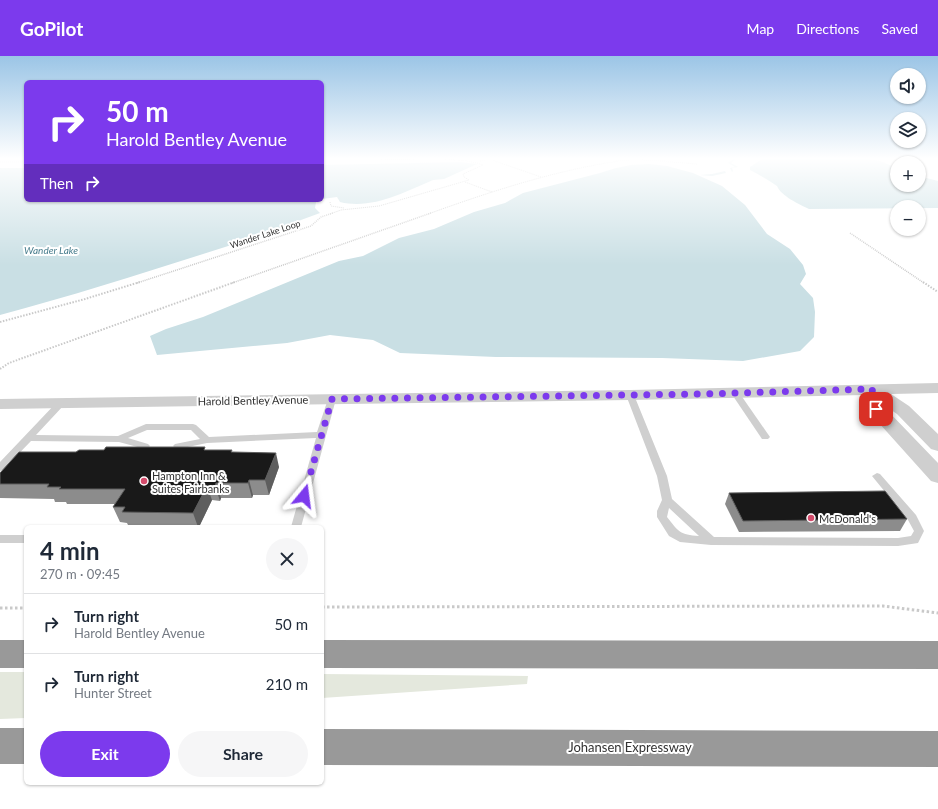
<!DOCTYPE html>
<meta charset="utf-8">
<style>
:root{--surface:#fff;--page:#f6f6f7;--text:#1f2937;--muted:#747a83;--line:#e0e1e3;--accent:#7c3aed}
body{margin:0;font-family:Lato,sans-serif;background:var(--page);color:var(--text);height:100vh;display:flex;flex-direction:column;font-size:15px;white-space:nowrap}
*{box-sizing:border-box;margin:0}
p{font-size:13px;color:var(--muted)}
.icon{flex:none;width:22px;height:22px;fill:none;stroke:currentColor;stroke-width:2;stroke-linecap:round;stroke-linejoin:round}
.map{position:relative;flex:1;overflow:hidden}
.drawer{position:absolute;left:24px;top:469px;width:300px;height:260px;display:flex;flex-direction:column;background:var(--surface);border-radius:6px;box-shadow:0 1px 3px #0004}
.drawer>*{flex:none}
.banner{position:absolute;left:24px;top:24px;width:300px;height:122px;border-radius:6px;box-shadow:0 1px 3px #0004;background:#7c3aed;color:#fff;overflow:hidden}
.buttons{position:absolute;left:890px;top:12px;display:grid;gap:8px}
.buttons a{display:grid;place-items:center;width:36px;height:36px;border-radius:50%;background:var(--surface);box-shadow:0 1px 3px #0004;font-size:20px}
.pin{position:absolute;display:grid;place-items:center;width:34px;height:34px;color:#fff;margin:-17px;border-radius:8px;box-shadow:0 2px 6px #0006}
.me{position:absolute;width:44px;margin:-22px;rotate:16deg;stroke-linejoin:round;filter:drop-shadow(0 0 3px #0008)}
.turn{display:flex;align-items:center;gap:14px;height:84px;padding:0 16px;font-size:18px}
.turn .icon{width:52px;height:52px;stroke-width:2.5}
.turn b{display:block;font-size:28px;line-height:34px}
.then{display:flex;align-items:center;height:38px;padding:0 16px;background:#0003;gap:8px;font-size:15px}
.round{display:grid;place-items:center;flex:none;width:42px;height:42px;border-radius:21px;background:var(--page)}
.head{display:flex;align-items:center;justify-content:space-between;height:68px;padding:0 16px}
h1{font-size:24px;font-weight:700;line-height:30px}
.action{display:flex;gap:8px;margin-top:auto;padding:8px 16px}
.action a{flex:1;height:46px;border-radius:24px;background:var(--accent);color:#fff;font-size:16px;font-weight:700;line-height:46px;text-align:center}
.action a+a{background:var(--page);color:var(--text)}
ul{padding:0;list-style:none}
li{display:flex;align-items:center;gap:12px;height:60px;padding:0 16px;border-top:1px solid var(--line)}
li div{flex:1}
li b{display:block;font-size:15px}
li em{font-style:normal}
header{display:flex;align-items:center;gap:24px;box-sizing:border-box;height:56px;padding:0 20px;background:var(--accent);color:#fff}
header strong{font-size:19px}
nav{display:flex;gap:22px;margin-inline-start:auto;font-size:14px}
.map>svg:first-child{display:block}
.green{fill:#e4e8dd}
.water{fill:#c9dfe4}
.lines{fill:none;stroke-linecap:round;stroke-linejoin:round}
.stream{fill:#c9dfe4;fill-rule:evenodd}
.path-far3{stroke:#c9c9c9;stroke-width:1;stroke-dasharray:1 1;stroke-linecap:butt}
.path-far2{stroke:#c9c9c9;stroke-width:1.5;stroke-dasharray:1 1;stroke-linecap:butt}
.path-far1{stroke:#c9c9c9;stroke-width:2;stroke-dasharray:1.5 1.5;stroke-linecap:butt}
.path{stroke:#c9c9c9;stroke-width:3;stroke-dasharray:2.5 2.5;stroke-linecap:butt}
.lane{fill:#cfcfcf;fill-rule:evenodd}
.street{fill:#cfcfcf;fill-rule:evenodd}
.highway{fill:#999;fill-rule:evenodd}
.wall{fill:#8c8c8c}
.shaded-wall{fill:#5e5e5e}
.building{fill:#191919;stroke:#5e5e5e}
.route{stroke:#7c3aed;stroke-width:7;stroke-dasharray:0 12.6}
.poi-dot{fill:#d34b6b;stroke:#fff;stroke-width:1.5}
.labels{text-anchor:middle;dominant-baseline:central;stroke-width:4;stroke-linejoin:round;paint-order:stroke}
.far-street-label{font-size:9px;fill:#323232;stroke:#fff}
.far-water-label{font-size:10px;font-style:italic;fill:#487d8d;stroke:#fff}
.street-label{font-size:11px;fill:#323232;stroke:#fff}
.poi-label{font-size:11px;fill:#323232;stroke:#fff;text-anchor:start}
.near-street-label{font-size:13px;fill:#323232;stroke:#fff}
</style>
<header>
<strong>GoPilot</strong>
<nav><a>Map</a><a>Directions</a><a>Saved</a></nav>
</header>
<div class="map">
<svg width="938" height="753" viewBox="0 0 938 753">
<rect width="100%" height="100%" fill="#fff"/>
<!-- green -->
<g class="green">
<path d="M0 616H26V662L0 663Z"/>
<path d="M322 618 528 620 527 628 322 642Z"/>
</g>
<!-- water -->
<g class="water">
<path d="M762 103H869L880 105 897 112V129H919V120L938 125V152L809 153C799 148 781 140 777 130 768 124 760 119 750 114V111Z"/>
<path d="M460 106 477 108 444 123 433 124C404 136 372 154 340 146L337 141 322 143V109Z"/>
<path d="M649 108 667 110 693 117 722 130 745 149 767 178 790 193 803 209 806 218 800 228 813 242 815 256 814 281 800 295 743 305 662 302 496 301 400 297 373 284 330 279 287 287 157 299 150 280 166 273 203 261 339 205 363 200 399 182 434 173 474 156 505 147 523 137 600 117 616 112 631 109Z"/>
<path d="M0 112H26V144H319L316 146 315 152 320 157 301 164 268 180 247 184C165 210 83 237 0 259Z"/>
</g>
<g class="lines">
<!-- stream -->
<g class="stream">
<path d="M733 103H736L731 107 738 111 732 112 733 115 732 116 730 112 735 111 728 107Z"/>
<path d="M725 115 726 117 712 120 700 119 712 118Z"/>
</g>
<!-- path-far3 -->
<g class="path-far3">
<path d="M489 103 541 121"/>
<path d="M636 103 697 108"/>
<path d="M480 105 488 103"/>
<path d="M0 106H26"/>
<path d="M465 126 492 136"/>
<path d="M330 146 331 150 344 152"/>
<path d="M330 158 341 154 379 150 469 124 464 121 463 118 483 109C457 99 407 105 377 103"/>
<path d="M428 158C495 134 562 112 633 103"/>
</g>
<!-- path-far2 -->
<g class="path-far2">
<path d="M850 177 924 227"/>
<path d="M137 227 311 170 321 161 333 157"/>
<path d="M232 227 431 157"/>
</g>
<!-- path-far1 -->
<g class="path-far1">
<path d="M923 226 938 236"/>
<path d="M0 266 85 243 140 226"/>
<path d="M0 313 9 307 235 226"/>
</g>
<!-- path -->
<g class="path">
<path d="M322 551 883 550 938 557"/>
<path d="M0 552H26"/>
</g>
<!-- lane -->
<g class="lane">
<path d="M732 335H738L770 381 768 383H762L731 337Z"/>
<path d="M627 337H630L634 339 667 420 672 443 714 481 898 482 911 480 914 475 908 464 872 420 877 417 880 418 916 459 924 475 918 487 898 490 711 489 680 486 669 480 657 461V455L662 444 657 420 626 339ZM669 452 699 480C680 479 678 475 667 461Z"/>
<path d="M332 340 336 343 301 471H291L316 382 207 387 178 393 175 392 173 390 175 388 200 383 191 374H147L128 382 148 388 150 390 148 392 145 393 119 386 31 385 3 414 0 415V406L58 345H64L65 347 64 349 36 379 118 380 146 368H193L196 369 209 381 317 376 328 343Z"/>
<rect x="0" y="479" width="26" height="8"/>
</g>
<!-- street -->
<path class="street" d="M938 327V337L891 338 909 350 938 378V395L931 393 897 358 884 349 885 352 938 407V427L931 425 870 357 867 353 864 339 630 344 0 353V343L630 334Z"/>
<!-- highway -->
<g class="highway">
<rect x="0" y="584" width="26" height="28"/>
<path d="M322 584 938 585V613L322 612Z"/>
<rect x="0" y="672" width="26" height="36"/>
<path d="M322 673 938 675V711L322 709Z"/>
</g>
</g>
<!-- wall -->
<g class="wall">
<path d="M206 394 232 396 279 411 269 439H253L252 442H221L220 445 212 444 199 471H129L127 467 120 466 113 451 115 448H67L66 446H55L54 443 0 442V417L76 396Z"/>
<path d="M729 437 907 463 900 475 739 476 725 448Z"/>
</g>
<!-- shaded-wall -->
<g class="shaded-wall">
<path d="M276 397 279 411 269 439 265 424Z"/>
<path d="M249 424 253 439 252 442 248 427Z"/>
<path d="M216 427 221 442 220 445 215 430Z"/>
<path d="M207 430 212 444 199 471H198L193 457Z"/>
</g>
<!-- building -->
<g class="building">
<path d="M106 391H205L204 394H232L231 396 276 397 265 424H249L248 427H216L215 430H207L193 457 122 456 125 451H113L125 433H59L61 431H47L49 428H0V417L19 396H76L79 394H104Z"/>
<path d="M885 435 907 463 743 465 729 437Z"/>
</g>
<!-- sky -->
<linearGradient id="sky" x2="0" y2="1"><stop stop-color="#9bc5e6"/><stop offset="0.49" stop-color="#fff"/><stop offset="1" stop-color="#fff" stop-opacity="0"/></linearGradient>
<rect width="938" height="209" fill="url(#sky)"/>
<g class="lines">
<!-- route -->
<path class="route" d="M304 440 332 343 705 338 872 333 876 353"/>
</g>
<!-- markers -->
<g class="poi-dot">
<circle cx="144" cy="425" r="4"/>
<circle cx="811" cy="462" r="4"/>
</g>
<g class="labels">
<!-- far-street labels -->
<g class="far-street-label">
<text transform="translate(265 178) rotate(-18)">Wander Lake Loop</text>
</g>
<!-- far-water labels -->
<g class="far-water-label">
<text x="51" y="194">Wander Lake</text>
</g>
<!-- street labels -->
<g class="street-label">
<text transform="translate(253 344) rotate(-1)">Harold Bentley Avenue</text>
</g>
<!-- poi labels -->
<g class="poi-label">
<text x="152" y="419">Hampton Inn &amp;<tspan x="152" dy="13">Suites Fairbanks</tspan></text>
<text x="819" y="462">McDonald's</text>
</g>
<!-- near-street labels -->
<g class="near-street-label">
<text x="630" y="691">Johansen Expressway</text>
</g>
</g>
</svg>
<div class="buttons">
<a><svg class="icon" aria-label="sound" viewBox="0 0 24 24"><path d="M4 9h4l5-4v14l-5-4H4zM17 9q2 3 0 6"/></svg></a>
<a><svg class="icon" aria-label="layers" viewBox="0 0 24 24"><path d="M12 4l9 5-9 5-9-5zM3 14l9 5 9-5"/></svg></a>
<a>+</a>
<a>−</a>
</div>
<div class="pin" style="left:876px;top:353px;background:#d93025"><svg class="icon" aria-label="arrive" viewBox="0 0 24 24"><path d="M6 21V4h12l-3 4 3 4H6"/></svg></div>
<svg class="me" style="left:304px;top:440px" viewBox="-20 -20 40 40"><path d="M0-17L14 15 0 8-14 15z" fill="#7c3aed" stroke="#fff" stroke-width="4"/></svg>
<div class="banner">
<div class="turn"><svg class="icon" aria-label="right" viewBox="0 0 24 24"><path d="M7 20v-9h11M14 6l5 5-5 5"/></svg><div><b>50 m</b>Harold Bentley Avenue</div></div>
<div class="then">Then<svg class="icon" aria-label="right" viewBox="0 0 24 24"><path d="M7 20v-9h11M14 6l5 5-5 5"/></svg></div>
</div>
<section class="drawer">
<div class="head"><div><h1>4 min</h1><p>270 m · 09:45</p></div><a class="round"><svg class="icon" aria-label="close" viewBox="0 0 24 24"><path d="M6 6l12 12M18 6L6 18"/></svg></a></div>
<ul>
<li><svg class="icon" aria-label="right" viewBox="0 0 24 24"><path d="M7 20v-9h11M14 6l5 5-5 5"/></svg><div><b>Turn right</b><p>Harold Bentley Avenue</p></div><em>50 m</em></li>
<li><svg class="icon" aria-label="right" viewBox="0 0 24 24"><path d="M7 20v-9h11M14 6l5 5-5 5"/></svg><div><b>Turn right</b><p>Hunter Street</p></div><em>210 m</em></li>
</ul>
<div class="action"><a>Exit</a><a>Share</a></div>
</section>
</div>
